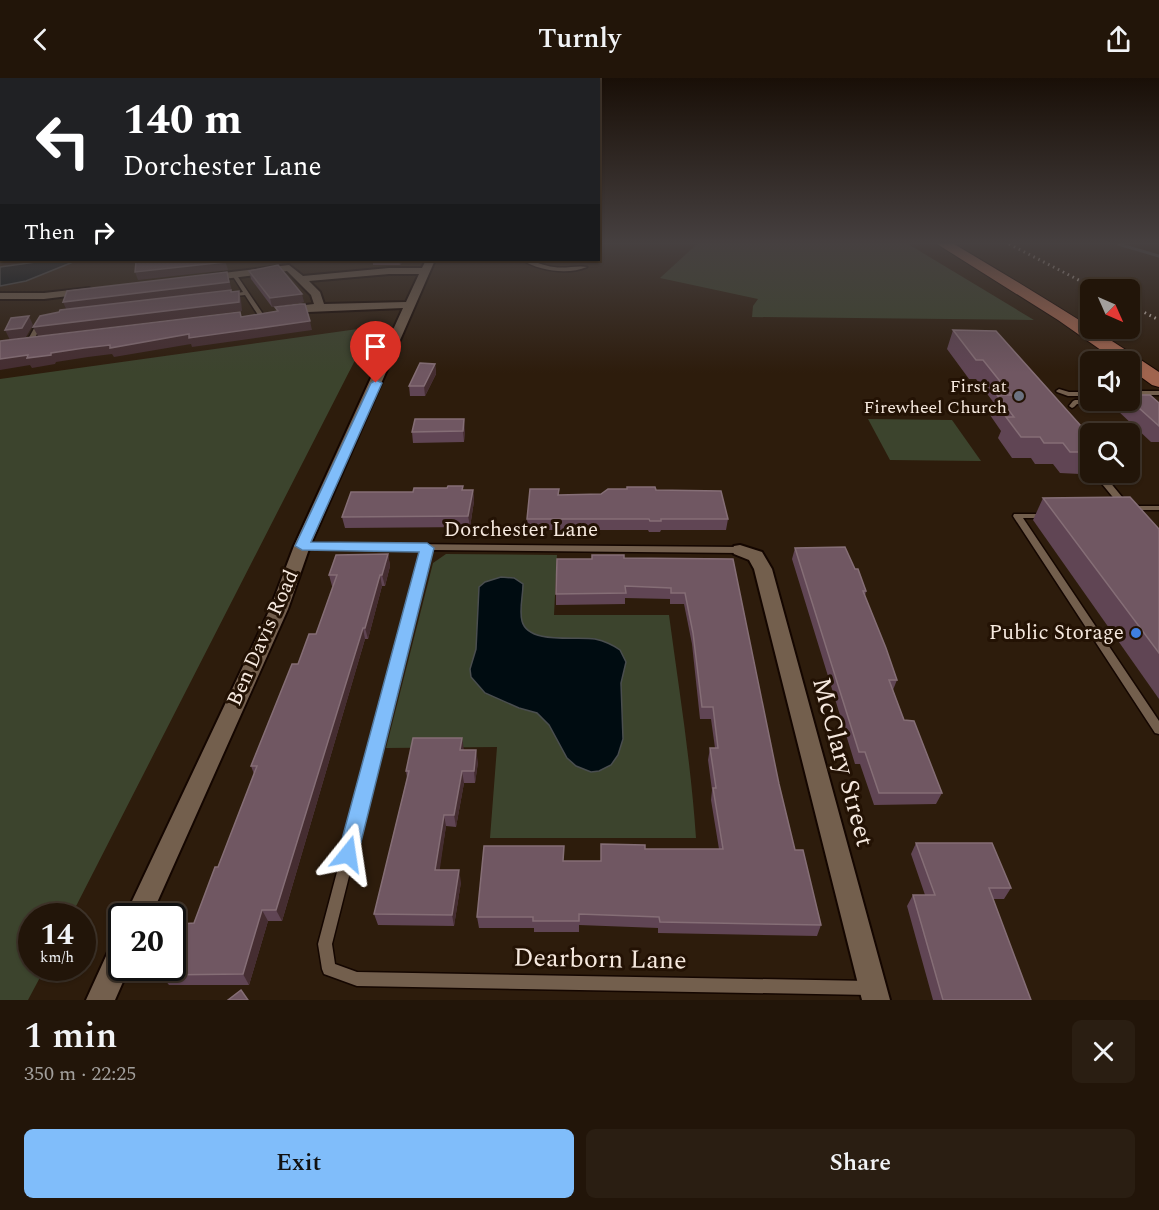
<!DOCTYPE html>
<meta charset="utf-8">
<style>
:root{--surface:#221509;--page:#2a1e12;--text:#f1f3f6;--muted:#a29f9c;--line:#3f342a;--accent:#80bdfa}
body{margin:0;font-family:Spectral,serif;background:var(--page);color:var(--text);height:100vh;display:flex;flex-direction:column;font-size:22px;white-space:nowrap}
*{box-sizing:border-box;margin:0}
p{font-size:20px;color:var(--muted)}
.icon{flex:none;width:33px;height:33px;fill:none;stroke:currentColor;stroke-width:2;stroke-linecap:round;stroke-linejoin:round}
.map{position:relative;height:922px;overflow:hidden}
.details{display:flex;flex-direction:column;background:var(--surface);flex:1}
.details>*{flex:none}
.guide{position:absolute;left:0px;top:0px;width:600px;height:183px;box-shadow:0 2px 4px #0004,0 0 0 2px var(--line);background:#202124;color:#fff;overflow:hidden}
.needle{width:39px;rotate:135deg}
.fabs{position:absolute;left:1080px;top:201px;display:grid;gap:12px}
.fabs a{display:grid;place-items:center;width:60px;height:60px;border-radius:9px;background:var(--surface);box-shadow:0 2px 4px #0004,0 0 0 2px var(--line);font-size:30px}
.speed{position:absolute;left:18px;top:825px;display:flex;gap:12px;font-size:30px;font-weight:700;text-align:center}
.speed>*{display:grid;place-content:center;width:78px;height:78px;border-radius:50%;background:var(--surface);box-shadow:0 2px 4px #0004,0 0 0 2px var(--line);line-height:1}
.speed small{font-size:15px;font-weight:400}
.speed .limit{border:3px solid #111;border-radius:9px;background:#fff;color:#111}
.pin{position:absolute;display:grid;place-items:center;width:51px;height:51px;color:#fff;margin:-62px -26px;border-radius:50% 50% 50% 0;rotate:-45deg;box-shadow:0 0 6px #0007}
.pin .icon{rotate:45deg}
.me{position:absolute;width:66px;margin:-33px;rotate:15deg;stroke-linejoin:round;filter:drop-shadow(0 0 4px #0008)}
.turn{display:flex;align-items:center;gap:21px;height:126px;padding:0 24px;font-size:27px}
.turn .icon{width:78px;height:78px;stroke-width:2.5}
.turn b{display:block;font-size:42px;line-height:51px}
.then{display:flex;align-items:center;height:57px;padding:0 24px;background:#0003;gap:12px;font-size:22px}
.round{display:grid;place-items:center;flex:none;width:63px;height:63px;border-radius:9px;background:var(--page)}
.head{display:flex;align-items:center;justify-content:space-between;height:102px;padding:0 24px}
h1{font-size:36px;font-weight:600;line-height:45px}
.cta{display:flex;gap:12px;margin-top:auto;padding:12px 24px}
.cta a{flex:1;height:69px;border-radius:9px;background:var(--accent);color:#111;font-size:24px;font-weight:600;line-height:69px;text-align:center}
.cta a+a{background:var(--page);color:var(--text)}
header{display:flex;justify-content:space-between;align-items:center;height:78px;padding:0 24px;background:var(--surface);font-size:27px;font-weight:600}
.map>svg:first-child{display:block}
.green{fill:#3c442d}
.water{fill:#000c11;stroke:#4a4e4f;stroke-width:1.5}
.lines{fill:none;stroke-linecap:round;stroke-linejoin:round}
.stream{stroke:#4a4e4f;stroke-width:3}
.lane-casing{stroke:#140600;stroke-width:3}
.street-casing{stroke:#140600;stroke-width:4}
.primary-casing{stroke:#140600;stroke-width:2}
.lane{fill:#735f4d;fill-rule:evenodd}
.street{fill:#735f4d;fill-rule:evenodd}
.primary{fill:#a0644e;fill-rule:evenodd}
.rail{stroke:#cbbeb2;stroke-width:3;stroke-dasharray:1.5 4;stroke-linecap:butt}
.wall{fill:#604554}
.shaded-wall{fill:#452d31}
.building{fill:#705762;stroke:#856e76;stroke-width:1.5}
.route{fill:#80bdfa;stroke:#537ba2;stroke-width:1.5}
.worship-dot{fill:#6b7280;stroke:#231204;stroke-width:2}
.shop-dot{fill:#3f7fe0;stroke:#231204;stroke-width:2}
.labels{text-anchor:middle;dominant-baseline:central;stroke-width:6;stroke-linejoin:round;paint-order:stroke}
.far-poi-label{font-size:18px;fill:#f6e9df;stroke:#231204;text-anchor:end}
.street-label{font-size:21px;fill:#f6e9df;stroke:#231204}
.poi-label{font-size:21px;fill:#f6e9df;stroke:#231204;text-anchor:end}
.near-street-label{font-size:26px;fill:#f6e9df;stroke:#231204}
</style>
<header><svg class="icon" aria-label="back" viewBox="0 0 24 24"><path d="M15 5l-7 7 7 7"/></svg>Turnly<svg class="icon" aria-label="share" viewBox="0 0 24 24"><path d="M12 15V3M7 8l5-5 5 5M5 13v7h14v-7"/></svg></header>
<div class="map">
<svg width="1159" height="922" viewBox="0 0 1159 922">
<rect width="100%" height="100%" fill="#2d1c0c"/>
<!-- green -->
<g class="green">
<path d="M697 166H908L1034 242 752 239 753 228 758 221 660 200Z"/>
<path d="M372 249 71 838H32V890H45L28 922H0V301Z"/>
<path d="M868 341 952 342 981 383 890 382Z"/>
<path d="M446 476 557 477 554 537H669C679 612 691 685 696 760H490L497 669 386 670 433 485Z"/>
</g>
<!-- water -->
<g class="water">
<path d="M50 182H78L26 203 0 208V189Z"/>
<path d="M501 499 514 500 523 506C523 518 519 532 522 543 528 567 576 558 595 561 604 563 613 567 620 572L626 584 621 605 623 661 618 677 611 687 599 693 591 694 576 688 567 680 549 647 537 635 519 630 485 615 471 599 470 591 476 571 479 509 485 504Z"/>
</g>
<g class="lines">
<!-- stream -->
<path class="stream" d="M1118 166 1159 178"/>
<!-- lane casing -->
<g class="lane-casing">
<g id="lane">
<path d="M522 182C532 181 543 188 554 189 565 191 578 187 587 189 568 197 540 193 522 182Z"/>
<path d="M232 196H236L263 236 262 237H258L245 217 227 219V217L243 214 232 197Z"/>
<path d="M41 241 44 243 32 265 27 266 26 265 38 243Z"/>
<path d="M1059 311 1069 314H1090V318H1068L1057 314 1056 313Z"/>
<rect x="1130" y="313" width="29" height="4"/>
<path d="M1130 321 1134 323 1131 325 1077 326 1074 329 1072 330 1069 328 1073 323 1075 322H1130Z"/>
<path d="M1098 397H1104L1127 425V428H1159V432H1126V429H1121L1098 401 1097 399Z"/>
<path d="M1014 436H1044L1048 438 1044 440H1023L1159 643V656L1155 655 1013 438Z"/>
<path d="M302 465 740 469 744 472 740 475 431 472 332 866 335 886 357 894 870 903 875 905 877 910 875 915 870 917 357 908 324 896 322 891 318 866 422 472 299 470 298 468 299 466Z"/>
</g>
</g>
<!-- street casing -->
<g class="street-casing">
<g id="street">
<path d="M426 182H435L310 468 288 531 151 838H125L270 531 294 468 403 230 284 235 280 234V230L314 226 311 217 287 193 207 203 202 200 207 197 289 187 303 198 389 190H422ZM389 196H419L406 224 324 226 320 214 309 203Z"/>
<path d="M89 210 94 213 93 215 44 221H0V215H44Z"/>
<path d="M740 467 762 474 772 491 890 922H862L754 491 749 482 734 476 732 472 734 468Z"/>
<path d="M122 862V890H129L115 922H86L112 865Z"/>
</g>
</g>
<!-- primary casing -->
<g class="primary-casing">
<path id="primary" d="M937 166H954C1025 208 1092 249 1159 294V309L1152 307 1130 291V284H1118L1058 242Z"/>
</g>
<!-- lane -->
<use href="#lane" class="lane"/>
<!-- street -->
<use href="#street" class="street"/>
<!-- primary -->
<use href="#primary" class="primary"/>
<!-- rail -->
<g class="rail">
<path d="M1009 166 1098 212"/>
<path d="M1130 227 1159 242"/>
</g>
</g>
<!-- wall -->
<g class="wall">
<path d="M373 182H404L400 187H373Z"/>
<path d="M249 193 304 224 272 229 251 201Z"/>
<path d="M953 252 1090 358V377L1086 386H1084L1080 396 1060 395 1053 386H1035L1031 380H1012L998 360 1001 353 990 337 994 325 976 301H969L947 271Z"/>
<path d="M435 286 436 296 425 318H410L409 308Z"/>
<path d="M1130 317 1159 325V364H1151L1117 332 1122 322H1130Z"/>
<path d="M465 351 464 364 413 365 412 354Z"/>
<path d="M464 412H473L474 423 470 449 345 450 342 439Z"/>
<path d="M656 412 728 441 726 452H661L660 454H649L648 452H528L527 441 559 417 601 416Z"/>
<path d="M1043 420 1159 451V621L1033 442Z"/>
<path d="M795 470 855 491 866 513 865 518 897 602 893 612 904 642 942 715 936 726 874 727 860 686H855L792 481Z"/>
<path d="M388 476 390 488 385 508H382L368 561H365L282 843H268L249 907H169L161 897 194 845 218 789 254 696 251 688 298 586 316 556 333 508H332L329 497Z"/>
<path d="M624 480 733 481 779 706 795 772 821 847 817 858 658 855V850L579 847V854H534V850H479L477 839 564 783H600L645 771H719L711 722 712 712 708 682 710 670H715L711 641H700L692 566 684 526H670V521L625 520V526L556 527V516Z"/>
<path d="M463 672 478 684 475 705H464L456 749 446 748 439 792 461 804 454 848 378 847 374 836 407 700 406 693Z"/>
<path d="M916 765 1011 810 1004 821H993L1031 922H933L907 828 913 817H925L911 776Z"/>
</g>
<!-- shaded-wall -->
<g class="shaded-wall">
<path d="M225 182 228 192 138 202 135 194Z"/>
<path d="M399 182H404L400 187Z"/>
<path d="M227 194 232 213 67 233 63 224Z"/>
<path d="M239 213 241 222 242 233 38 258 33 249Z"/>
<path d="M302 216 304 224 272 229 270 220Z"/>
<path d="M29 238 33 247 26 259 10 262 5 252Z"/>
<path d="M310 243 312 252 192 269 191 266 114 279 112 276 88 279 56 284 55 286 32 290 30 287 0 292V281L189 256Z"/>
<path d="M435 286 436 296 425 318 424 308Z"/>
<path d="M464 341 465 351 464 364 463 353Z"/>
<path d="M473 412 474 423 470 449 468 438Z"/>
<path d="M388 476 390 488 385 508 382 497Z"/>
<path d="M380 497 382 508 368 561 365 550Z"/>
<path d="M363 550 365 561 282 843 276 832Z"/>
<path d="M462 660 464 672H460Z"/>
<path d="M476 672 478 684 475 705 474 693Z"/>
<path d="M462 693 464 705 456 749 454 737Z"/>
<path d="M444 737 446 748 438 804 435 792Z"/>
<path d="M459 792 461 804 454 848 452 837Z"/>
<path d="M262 832 268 843 249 907 243 896Z"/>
</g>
<!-- building -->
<g class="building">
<path d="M160 182H225V184L135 194 136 184Z"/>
<path d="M278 187 302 216 270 220 249 193Z"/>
<path d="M227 194 229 204 63 224 67 213Z"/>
<path d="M231 212V214L239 213V224L33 249 40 238 59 234 60 232Z"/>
<path d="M300 226H305L310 243 189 260V256L110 270V267L84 270 51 275V277L27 280 28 277 0 281V263L240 234 241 239 278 233 275 229Z"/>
<path d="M29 238 22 250 5 252 11 240Z"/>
<path d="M953 252 996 253 1090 358V365L1082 364 1090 374H1070L1063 365H1044L1040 359H1021L1006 339H1014L997 317H1011L983 282H976Z"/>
<path d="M420 285 435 286 424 308H409Z"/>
<path d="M1130 317H1150L1159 325V348L1130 322Z"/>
<path d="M415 341H464L463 353 412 354Z"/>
<path d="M448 408H463L462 412H473L468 438 342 439 351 414H413L414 410H447Z"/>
<path d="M627 409H655L656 412 721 413 728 441H661V443H650L649 441H527L530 411H559L558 417 601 416 608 411H627Z"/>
<path d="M1130 419 1159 451V575L1043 420Z"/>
<path d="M845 469 855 491H858L866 513H863L886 570 897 602H889L904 642 914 643 942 715H879L865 674H859L795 470Z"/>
<path d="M388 476 382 497H380L365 550H363L276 832H262L243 896 161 897 164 890H172V867L181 846 194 845 215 789H218L257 688H251L292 586H298L309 556H316L337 497H329L336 477Z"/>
<path d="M592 477H624V480L733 481 779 706 795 772H803L821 847 660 844 659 839 579 836V843H533V839H477L484 768H564L563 783H601V766L645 767V771H723L713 710H716L710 670H718L713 629H702L693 555 685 515H671V510L625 508 626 515 556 516 557 481H592Z"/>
<path d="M413 660H462L460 672H476L474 693H462L454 737H444L435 792H459L452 837 374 836 409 693H406Z"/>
<path d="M916 765H992L1011 810H989L1031 922H943L913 817H935Z"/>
<path d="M241 912 248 922H228Z"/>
</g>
<!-- sky -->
<linearGradient id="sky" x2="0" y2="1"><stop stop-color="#190f07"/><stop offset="0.56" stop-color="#464040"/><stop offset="1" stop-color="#464040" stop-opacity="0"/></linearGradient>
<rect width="1159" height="295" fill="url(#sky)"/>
<!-- route -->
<path class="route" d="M376 302 382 305 311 464 427 465 434 470 358 776 355 783 348 786 341 783 338 776 419 474 302 472 295 468 371 305Z"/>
<!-- markers -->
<circle class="worship-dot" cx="1019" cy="318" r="6"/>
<circle class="shop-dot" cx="1136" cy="555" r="6"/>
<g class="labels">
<!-- far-poi labels -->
<g class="far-poi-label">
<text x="1007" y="308">First at<tspan x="1007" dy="21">Firewheel Church</tspan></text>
</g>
<!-- street labels -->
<g class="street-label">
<text x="521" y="452">Dorchester Lane</text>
<text transform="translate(263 560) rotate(-66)">Ben Davis Road</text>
</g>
<!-- poi labels -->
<g class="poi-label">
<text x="1124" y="555">Public Storage</text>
</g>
<!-- near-street labels -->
<g class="near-street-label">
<text transform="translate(843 684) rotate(75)">McClary Street</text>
<text transform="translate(600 881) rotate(1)">Dearborn Lane</text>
</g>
</g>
</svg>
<div class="fabs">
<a><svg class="needle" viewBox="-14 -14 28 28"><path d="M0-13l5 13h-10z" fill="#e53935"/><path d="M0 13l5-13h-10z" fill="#a29f9c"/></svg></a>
<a><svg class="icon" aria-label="sound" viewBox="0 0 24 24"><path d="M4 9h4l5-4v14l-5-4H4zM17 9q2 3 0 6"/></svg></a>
<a><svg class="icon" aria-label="search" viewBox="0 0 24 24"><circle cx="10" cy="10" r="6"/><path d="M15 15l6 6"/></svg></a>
</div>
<div class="speed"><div>14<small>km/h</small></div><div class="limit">20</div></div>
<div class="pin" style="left:376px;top:305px;background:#d93025"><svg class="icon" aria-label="arrive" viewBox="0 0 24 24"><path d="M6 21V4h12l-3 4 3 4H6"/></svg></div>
<svg class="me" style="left:348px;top:776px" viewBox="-20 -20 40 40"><path d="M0-17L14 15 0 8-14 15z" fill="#80bdfa" stroke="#fff" stroke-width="4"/></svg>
<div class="guide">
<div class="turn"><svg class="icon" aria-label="left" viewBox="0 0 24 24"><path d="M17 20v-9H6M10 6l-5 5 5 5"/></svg><div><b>140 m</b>Dorchester Lane</div></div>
<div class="then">Then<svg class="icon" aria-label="right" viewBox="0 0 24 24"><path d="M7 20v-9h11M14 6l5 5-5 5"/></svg></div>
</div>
</div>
<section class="details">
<div class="head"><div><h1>1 min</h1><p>350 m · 22:25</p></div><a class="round"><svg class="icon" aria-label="close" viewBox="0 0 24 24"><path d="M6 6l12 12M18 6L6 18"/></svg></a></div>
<div class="cta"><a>Exit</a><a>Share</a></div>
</section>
